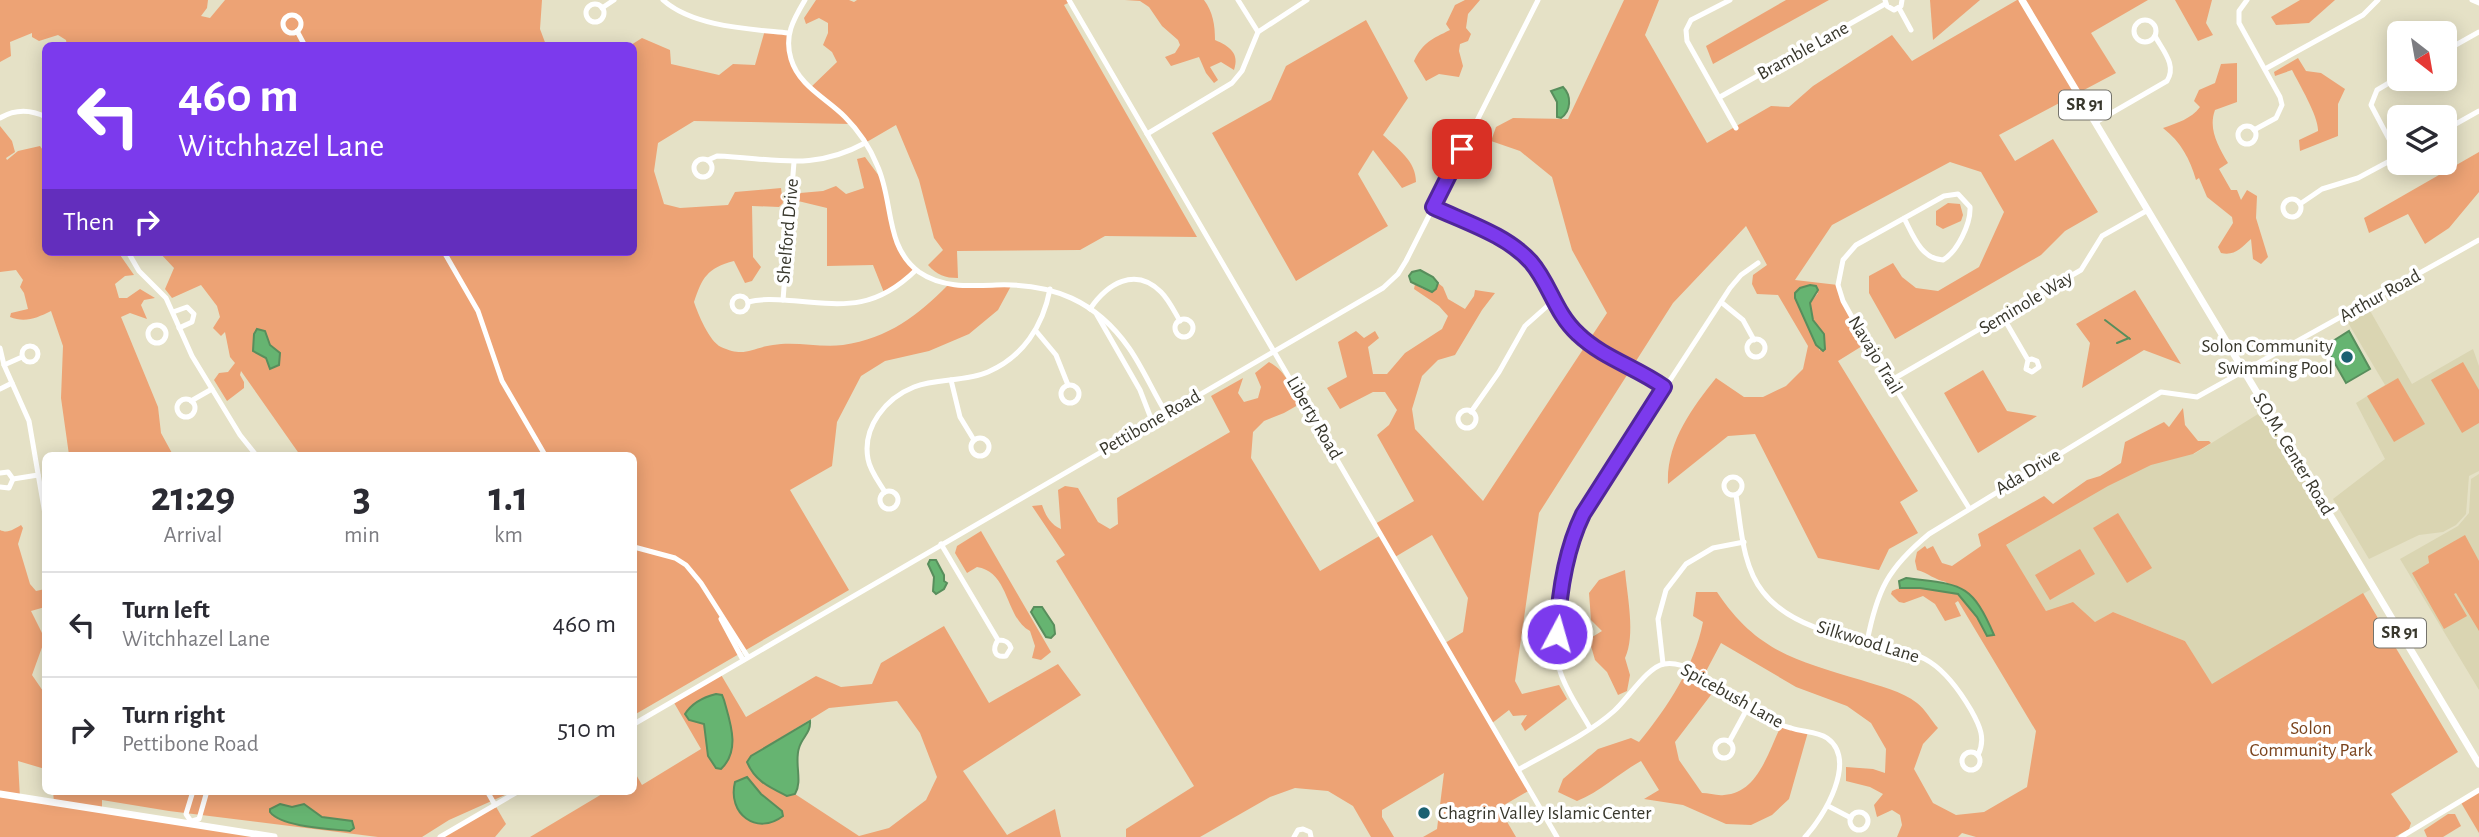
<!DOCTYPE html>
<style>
:root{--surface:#fff;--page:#f7f7f7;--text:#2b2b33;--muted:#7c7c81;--line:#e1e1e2}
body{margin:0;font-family:"Alegreya Sans",sans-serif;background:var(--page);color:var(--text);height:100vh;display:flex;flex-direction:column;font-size:26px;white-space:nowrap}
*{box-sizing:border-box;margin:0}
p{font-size:23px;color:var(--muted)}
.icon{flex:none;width:38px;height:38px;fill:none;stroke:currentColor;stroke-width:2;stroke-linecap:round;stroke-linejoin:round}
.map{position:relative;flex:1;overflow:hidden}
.drawer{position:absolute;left:42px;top:452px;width:595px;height:343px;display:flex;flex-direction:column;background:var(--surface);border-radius:10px;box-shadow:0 4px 18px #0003}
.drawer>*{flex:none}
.top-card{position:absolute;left:42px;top:42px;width:595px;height:214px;border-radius:10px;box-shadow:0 4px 18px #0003;background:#7c3aed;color:#fff;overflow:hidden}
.needle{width:46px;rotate:149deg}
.fabs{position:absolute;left:2387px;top:21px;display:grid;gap:14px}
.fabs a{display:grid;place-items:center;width:70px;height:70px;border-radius:10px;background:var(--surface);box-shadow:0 4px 18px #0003;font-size:35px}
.pin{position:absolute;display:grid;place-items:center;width:60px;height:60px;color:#fff;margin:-30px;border-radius:14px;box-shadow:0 4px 10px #0006}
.me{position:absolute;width:77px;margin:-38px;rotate:6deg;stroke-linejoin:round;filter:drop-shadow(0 0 5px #0008)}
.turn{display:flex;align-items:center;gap:24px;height:147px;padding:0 21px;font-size:32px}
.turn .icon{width:91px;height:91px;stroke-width:2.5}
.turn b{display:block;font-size:49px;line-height:60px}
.then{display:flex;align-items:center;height:66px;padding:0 21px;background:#0003;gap:14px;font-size:26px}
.eta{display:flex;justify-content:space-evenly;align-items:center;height:119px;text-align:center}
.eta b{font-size:42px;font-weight:700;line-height:49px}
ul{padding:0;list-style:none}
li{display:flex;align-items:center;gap:21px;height:105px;padding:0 21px;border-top:2px solid var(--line)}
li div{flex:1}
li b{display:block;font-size:26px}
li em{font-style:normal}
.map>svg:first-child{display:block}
.built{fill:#dad5b2}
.green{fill:#eda375;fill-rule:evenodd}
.water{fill:#66b471;stroke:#588e5c;stroke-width:2}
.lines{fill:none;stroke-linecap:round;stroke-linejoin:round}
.stream{stroke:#588e5c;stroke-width:2}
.minor{stroke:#fff;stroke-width:5}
.major{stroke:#fff;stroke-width:7}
.route-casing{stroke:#51269a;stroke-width:18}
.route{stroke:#7c3aed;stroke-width:12}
.poi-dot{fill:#1b6172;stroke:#fff;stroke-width:2.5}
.labels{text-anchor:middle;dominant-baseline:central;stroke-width:7;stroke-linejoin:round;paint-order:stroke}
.shield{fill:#fff;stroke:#74736b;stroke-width:2}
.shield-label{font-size:18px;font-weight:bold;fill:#38372c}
.street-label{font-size:19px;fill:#38372c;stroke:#fff}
.poi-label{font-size:19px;fill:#38372c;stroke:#fff;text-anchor:end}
.park-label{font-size:19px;fill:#7b441d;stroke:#fff}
</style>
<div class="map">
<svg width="2479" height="837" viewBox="0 0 2479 837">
<rect width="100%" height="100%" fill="#e5e1c6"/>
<!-- built -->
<g class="built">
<path d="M2369 309 2412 384 2473 349 2479 366V471L2469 476 2466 514 2456 525 2443 532 2419 535 2369 559 2333 499 2385 459 2356 403 2385 385 2347 321Z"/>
<path d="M2266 409 2373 588 2212 685 2185 641 2113 612 2096 622 2046 611 2005 546 2158 453 2194 454Z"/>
<path d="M2479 474V690L2400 559 2458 526 2469 513 2471 479Z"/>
</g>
<!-- green -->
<g class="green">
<path d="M0 0H208L207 8 201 16 210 18 225 0H542L540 29 546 45 67 46 66 40 58 35 39 41 32 37V33L10 42 11 56 0 62Z"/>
<path d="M816 0H849L854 2 857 0H1069L1070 2 1064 5 1197 237 1105 236 1080 250 957 251 958 278C945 278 937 275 928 265L943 250 934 238 919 180 896 125 865 143 851 124 694 121 658 143 654 171 664 204 680 208 728 205 735 192 781 188 783 203 779 207 752 206 753 257 761 267 752 281 745 283 734 261C707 268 702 278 694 302 698 314 709 341 721 347 745 358 751 348 773 345 796 341 820 348 843 345 889 338 917 316 948 285L1011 286 998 310 969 334 929 351 885 361 861 376 837 422 832 466 790 490 849 590 634 715V455H300L241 371 240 375 244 382V388L227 401 214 380 219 373 228 372 235 363 230 357 225 332 221 336 213 328 220 317 217 306 201 285 172 298 165 289 174 268 159 252H634V46L631 45 642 38 670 50 671 64 719 75 733 64 755 65 765 30 788 33 791 59 810 88 837 62 832 52 823 45 828 33V23L819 18 806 24 804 18Z"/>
<path d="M1125 0H1204C1213 12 1215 25 1215 40 1229 46 1240 53 1234 70L1221 62 1210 67 1218 80 1214 83 1206 73 1199 57 1171 66 1165 57 1175 53 1180 45 1178 40 1162 26 1149 7 1140 1Z"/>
<path d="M1465 0H1480L1468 14 1466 28 1471 34 1468 41 1460 44 1459 51 1463 66 1459 77 1439 74 1426 81 1414 61C1423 42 1432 39 1450 30L1446 24 1455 5Z"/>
<path d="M1624 0H1659L1645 35 1707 143 1771 106 1789 107 1813 86 1892 35 1912 61 2017 0H2148L2091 33 2116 73 1999 135 2015 161 2053 139 2098 212 2065 231 2041 255 1895 339 1869 293V276L1893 263 1902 277 1916 288 1938 291 1979 267 2004 212 1981 172 1950 162 1832 225 1795 280 1838 285 1840 293 1867 343 1838 361 1918 491 1900 502 1918 533 1889 549 1879 570 1818 558 1755 434 1728 436 1668 484C1666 443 1692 408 1716 378L1744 397H1763L1786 386 1803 369 1808 346 1778 295 1757 294 1752 284 1753 275 1767 265 1746 226 1673 303 1539 513 1515 681 1522 694 1559 685 1567 699 1525 731 1521 724 1527 715 1513 716 1509 710 1491 724 1530 790 1499 808 1516 837H1423L1437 829 1444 773 1382 810V817L1394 837H1371L1353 806 1328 791 1295 788 1270 797 1200 837H1126V829L1194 786 1056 561 1065 555 1032 506 1042 505C1046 516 1050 524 1061 529L1058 490 1065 486 1078 488 1098 522 1110 529 1118 524 1117 498 1230 432 1211 396 1243 378 1238 393 1244 402 1258 398 1261 387 1255 373 1269 362C1287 372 1290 386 1298 405L1284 413 1264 421 1253 432 1251 458 1320 571 1381 535 1375 524 1414 501 1377 435 1389 425 1397 410 1385 392H1373L1340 409 1327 388 1347 377 1338 342 1356 331 1364 338 1375 331 1379 338 1368 347 1373 374H1387L1405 353 1442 329 1448 316 1439 306 1414 289 1415 284 1423 289H1436L1438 283 1443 287 1448 299 1465 309 1474 296 1475 290 1495 293 1482 310 1455 355 1438 360 1422 376 1412 409 1415 429 1483 501 1607 313 1572 250 1552 177 1520 151 1491 141 1496 127 1513 118 1568 119ZM1818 293 1810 303 1813 320 1821 330 1820 351 1795 298ZM1432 535 1468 598 1463 632 1445 643 1395 557Z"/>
<path d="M1786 0H1829L1713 64 1706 46Z"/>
<path d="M1930 0H1980L1933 40Z"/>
<path d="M2175 0H2212L2206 23 2213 35 2198 41Z"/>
<path d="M2300 0H2335L2309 23 2276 25 2271 17Z"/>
<path d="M1366 20 1408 98 1383 135C1398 149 1416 161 1416 182L1402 188 1373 150 1358 174 1388 226 1296 281 1212 133 1271 100 1286 66Z"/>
<path d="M2298 58 2306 71 2321 73 2345 89 2338 104V136L2300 151 2299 140 2318 131C2319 117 2299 84 2292 70L2275 76 2274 72Z"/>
<path d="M2237 63V102L2215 110C2208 129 2218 146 2228 163L2219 169 2231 190H2237L2241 200 2247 190 2257 196 2256 218 2268 257 2261 264 2253 259 2251 239C2241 248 2235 256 2221 253L2218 247 2233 223 2232 217 2207 197 2199 178 2196 180C2190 159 2181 142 2163 128 2177 123 2191 119 2200 107L2194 101 2199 90 2215 83 2221 64Z"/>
<path d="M0 126 12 141 15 152 6 158 7 160 18 151 40 146 45 153 46 252H118L134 275 125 276 115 284 119 298H127L140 289 155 298 144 300 141 305 147 319 130 313 121 317 158 407 161 433 173 455H69L61 398 63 346 51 311C37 318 25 323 10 317L11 313 28 309 24 293 20 287 23 280 16 270 0 272Z"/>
<path d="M2479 152V192L2449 228 2425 244 2408 214 2369 233 2364 218Z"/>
<path d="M865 157 882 180 897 243 916 270 885 295 873 265 827 266V208L798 201 800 193 823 191 836 186 846 194 864 188 857 159Z"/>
<path d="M1948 203 1960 204 1963 215 1961 221 1943 229 1936 225V211Z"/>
<path d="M2135 290 2181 364 2144 350 2082 388 2090 343 2076 324Z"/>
<path d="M2463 362 2479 390V423L2462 433 2431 380Z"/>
<path d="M1983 370 2007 411 2037 416 1978 453 1944 393Z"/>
<path d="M2398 378 2425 424 2394 442 2367 396Z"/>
<path d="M2183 408 2185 425 2198 441H2209L2211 443 2193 454 2151 465 2108 486 2006 545 2046 611 2073 602 2095 622 2113 612 2185 641 2212 684 2363 593 2458 752 2391 794 2411 823 2409 829 2395 837H1976L1962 833 1958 837H1897L1902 825 1900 815 1892 810 1877 817 1874 805 1883 794 1870 787 1846 781V767L1873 769 1885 773 1886 749 1871 723 1847 706 1796 687 1721 643 1703 677 1717 687 1675 742 1679 760 1702 793C1709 793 1717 796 1724 795 1758 793 1768 752 1781 726L1808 732 1789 799 1772 815 1751 825 1726 824 1683 805 1644 799 1659 790 1641 761C1619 773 1600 792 1577 801L1558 792 1563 779 1598 749 1631 738 1639 742C1668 707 1694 667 1703 622L1693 616 1696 592H1717C1757 652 1796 660 1861 680 1879 686 1902 691 1917 703 1925 709 1931 720 1938 728L1923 744 1914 769 1933 803 1956 815 1984 812 2027 787 2036 731 1958 601 1955 603 1961 616 1945 621 1935 604 1923 596 1904 603 1899 602 1891 594 1892 591C1911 582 1932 591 1952 593L1946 582C1935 580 1928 573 1917 570L1915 561 1917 552 1925 546 1927 549 1933 546 1942 563 1952 566 1981 546 1978 534 2044 496 2053 504 2087 480 2100 476 2121 463 2125 442 2164 422 2169 427Z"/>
<path d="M2118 513 2152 568 2127 583 2093 528Z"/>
<path d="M21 525 23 528 18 544 30 584 36 591 45 589V607L31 611 45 639 32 675 45 694V769L18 761 20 798 54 803 53 791H514L449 820 422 837H378L169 811 102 800V810L274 837H0V530C8 534 14 529 21 525Z"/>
<path d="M981 531 1051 652 1041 660 1032 658 1035 646 1030 631C1005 618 1010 572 977 567L967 573 955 553 957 546Z"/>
<path d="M2465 535 2479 561V631L2456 593 2454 594 2467 616 2444 629 2412 573 2429 563 2428 556Z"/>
<path d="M2080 549 2095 574 2050 600 2035 575Z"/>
<path d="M1625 570C1627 596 1636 635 1625 658L1630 675 1627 691 1618 695 1607 672 1595 660 1589 639 1602 631 1591 620 1589 593 1599 580Z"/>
<path d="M944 626 989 703 1058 664 1081 695 963 771 1007 835 1055 809 1061 837H530L602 794 600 791H634V771L642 785 701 749 673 701 720 673 746 717 816 676 841 687 872 684 881 663ZM897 701 920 733 937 777 926 800 889 828 859 836 795 794 787 796 747 761 751 756 829 708Z"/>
<path d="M2479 790V833L2460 801Z"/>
<path d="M495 805 506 824 495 837H440Z"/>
<path d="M2448 814H2455L2461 826 2443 837H2427L2424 830Z"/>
</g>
<!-- water -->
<g class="water">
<path d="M1563 87C1572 96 1571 111 1561 118L1557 117V102L1551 91Z"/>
<path d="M1420 270 1433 277 1438 283 1436 289 1432 292 1411 282 1409 276 1412 272Z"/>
<path d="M1810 285 1816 286 1818 290 1810 303 1813 320 1824 334 1825 349 1823 351 1816 345 1795 298V293L1800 288Z"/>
<path d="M257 329 265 331 270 345 280 353 279 365 270 369 266 358 253 351 254 334Z"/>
<path d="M2349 331 2370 369 2346 383 2325 346Z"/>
<path d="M930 560H936L944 575V581L947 583 944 589 936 594 933 591 934 577 928 564Z"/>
<path d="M1906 578C1960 585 1971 581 1994 635L1987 636 1977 617 1958 594 1920 588H1900L1899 581Z"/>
<path d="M1034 607H1042L1054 625 1055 634 1051 638 1046 637 1031 612Z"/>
<path d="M716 694 722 695 724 700C730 722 741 750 721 769L716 768 708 756 704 724 689 720 685 714C692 703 704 697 716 694Z"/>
<path d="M810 721C811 733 802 737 799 748 794 763 803 781 795 794L787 796C769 787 755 781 747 762L751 756Z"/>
<path d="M747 777 761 794 782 811 783 816C757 836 727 814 735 782Z"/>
<path d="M280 804 292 807 304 804 322 817 352 821 354 828 350 831C331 829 281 827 270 812V809Z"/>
</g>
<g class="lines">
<!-- stream -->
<g class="stream">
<path d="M2105 320 2130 339"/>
<path d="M2117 343 2129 338"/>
</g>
<!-- minor -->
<g class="minor">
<path d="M663 0C693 27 750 29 788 33"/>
<path d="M805 0C793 20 784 36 791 59 799 86 826 98 845 117 858 130 870 148 877 165 894 201 884 246 919 272 942 288 970 286 996 285 1053 283 1096 301 1129 348 1143 368 1153 392 1166 413"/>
<path d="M1069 0 1557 837"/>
<path d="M1238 0 1258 32"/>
<path d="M1730 0 1691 20 1686 30 1687 41 1736 128"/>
<path d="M1885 0 1887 6 1894 10 1901 6 1902 0"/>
<path d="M2247 0 2239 11V23L2280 97 2282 105 2276 118 2254 130"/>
<path d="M2472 0 2479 3"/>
<circle cx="595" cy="13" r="9"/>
<path d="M602 8 614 0"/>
<path d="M1899 8 1911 30"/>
<circle cx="292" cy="24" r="9"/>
<circle cx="2145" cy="31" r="11"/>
<path d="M297 31 305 46"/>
<path d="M2445 51 2479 32"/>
<path d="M2265 69 2363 15 2378 0"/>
<path d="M1720 97 1885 4"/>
<path d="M0 118C15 109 30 109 46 117"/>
<path d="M2096 122 2167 81C2177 65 2163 51 2155 36"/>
<circle cx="2247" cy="135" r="9"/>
<path d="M2445 130 2479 111"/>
<path d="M1147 134 1232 83 1242 71 1258 32 1307 0"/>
<path d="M2398 156 2371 105 2377 90 2399 77"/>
<circle cx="703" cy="168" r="9"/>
<path d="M708 160 717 156C774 158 812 172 865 143"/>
<circle cx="2292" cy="208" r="9"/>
<path d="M2300 204 2322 189 2358 178 2399 156"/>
<path d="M1433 207C1465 222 1507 235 1531 262 1550 284 1556 313 1578 334 1603 358 1637 367 1664 387"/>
<path d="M1904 218C1913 235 1921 259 1943 260 1957 252 1971 224 1970 207L1958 194 1944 196 1856 245 1843 260 1838 285 1843 301 1858 328 1969 508"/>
<path d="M128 252 139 271 166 298 192 356 240 435 256 455"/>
<path d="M444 252 478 311 502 381 545 455"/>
<circle cx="740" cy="304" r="8"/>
<path d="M783 300 794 162"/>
<path d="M748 302C764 298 780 300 797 301 848 306 877 308 916 270"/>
<path d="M1721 302 1743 320 1754 340"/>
<path d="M1090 309C1107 284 1135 266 1161 292 1169 300 1174 311 1180 321"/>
<path d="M173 312 187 307 194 314 192 322 179 328"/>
<path d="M1097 315 1140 390 1152 421"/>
<path d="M2003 317 2028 360 2026 369 2032 372 2039 367 2037 361 2032 359 2028 360"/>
<circle cx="1184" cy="328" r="9"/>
<circle cx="157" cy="334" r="9"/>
<path d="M1036 331 1056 355 1068 385"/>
<circle cx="1756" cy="348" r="9"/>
<circle cx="30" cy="354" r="8"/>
<path d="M0 348 4 365 29 421 46 520"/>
<path d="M4 365 22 357"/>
<path d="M951 380 960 417 974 440"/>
<path d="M1890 381 2081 270 2102 236 2148 210"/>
<circle cx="1070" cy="394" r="9"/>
<path d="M0 389 12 383"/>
<circle cx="186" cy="408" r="9"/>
<path d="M191 401 212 389"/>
<circle cx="1467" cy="419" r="9"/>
<path d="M1471 412 1499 372 1525 326 1553 301"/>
<circle cx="980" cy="447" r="9"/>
<path d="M0 473 8 472 13 479 9 488 0 487"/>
<circle cx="1733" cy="486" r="9"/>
<path d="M13 479 38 475"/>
<circle cx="889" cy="500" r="9"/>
<path d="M885 492C879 482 870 471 868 459 862 427 886 398 914 387 937 378 965 382 988 372 1023 357 1043 326 1050 289"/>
<path d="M1736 495C1741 526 1742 566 1763 592 1790 627 1844 637 1884 646 1899 650 1916 653 1930 662 1947 673 1961 693 1971 710 1980 726 1986 739 1978 755"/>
<path d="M941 544 998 640C992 649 994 658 1006 656L1011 648C1009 641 1004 640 998 640"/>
<path d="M634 547 675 558 686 565 701 583 748 657"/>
<path d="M721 619 743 660"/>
<path d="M1867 642C1877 590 1888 568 1929 534L2161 392 2197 397 2479 240"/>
<path d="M1663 664 1658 619 1666 590 1686 564 1713 548 1744 542"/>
<path d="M634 724 1383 288 1398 274 1406 261 1538 0"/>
<path d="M1590 728C1580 710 1566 691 1560 671 1548 632 1565 551 1583 514L1730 288 1741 275 1758 263"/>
<circle cx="1724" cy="749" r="9"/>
<path d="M1729 742 1747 709"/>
<circle cx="1971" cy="761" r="9"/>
<path d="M1518 770C1549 752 1587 735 1614 711 1628 699 1647 667 1664 664 1694 659 1723 696 1747 709 1761 717 1775 724 1791 728 1802 732 1817 731 1827 738 1858 760 1824 817 1805 837"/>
<path d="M487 791 495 805"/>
<path d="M1828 806 1851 818"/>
<circle cx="1859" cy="821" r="9"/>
<path d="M192 821 199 819 207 791"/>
<path d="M192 823 186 814 193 791"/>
<path d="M440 837 519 791"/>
<path d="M1294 837 1298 830 1303 829 1310 832 1311 837"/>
<path d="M2401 837 2479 790"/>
</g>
<!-- major -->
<g class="major">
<path d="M2022 0 2479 764"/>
<path d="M0 794 274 837"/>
</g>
</g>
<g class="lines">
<!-- route casing -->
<g class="route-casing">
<path id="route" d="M1462 149 1433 207C1465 222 1507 235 1531 262 1550 284 1555 313 1578 334 1603 358 1636 367 1664 387L1583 514C1565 551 1559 593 1557 634"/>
</g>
<!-- route -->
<use href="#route" class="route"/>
</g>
<!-- markers -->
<g class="poi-dot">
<circle cx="2347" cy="357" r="7"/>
<circle cx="1424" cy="813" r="7"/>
</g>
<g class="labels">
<!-- shield labels -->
<g class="shield">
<rect x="2059" y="90.5" width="52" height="29" rx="5"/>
<rect x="2374" y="618.5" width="52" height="29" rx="5"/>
</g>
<g class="shield-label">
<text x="2085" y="105">SR 91</text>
<text x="2400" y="633">SR 91</text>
</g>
<!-- street labels -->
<g class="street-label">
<text transform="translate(1803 51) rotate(-29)">Bramble Lane</text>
<text transform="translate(788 231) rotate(-85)">Shelford Drive</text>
<text transform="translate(2380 296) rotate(-29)">Arthur Road</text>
<text transform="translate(2026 303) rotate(-31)">Seminole Way</text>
<text transform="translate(1875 355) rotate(59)">Navajo Trail</text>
<text transform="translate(1314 418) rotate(60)">Liberty Road</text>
<text transform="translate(1150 423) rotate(-30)">Pettibone Road</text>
<text transform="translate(2293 454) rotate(59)">S.O.M. Center Road</text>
<text transform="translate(2028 472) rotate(-31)">Ada Drive</text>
<text transform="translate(1868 642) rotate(17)">Silkwood Lane</text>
<text transform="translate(1732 696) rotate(29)">Spicebush Lane</text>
</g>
<!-- poi labels -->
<g class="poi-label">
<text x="2333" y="346">Solon Community<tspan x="2333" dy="22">Swimming Pool</tspan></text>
<text x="1438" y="813" text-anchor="start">Chagrin Valley Islamic Center</text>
</g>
<!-- park labels -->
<g class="park-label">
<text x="2311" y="728">Solon<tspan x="2311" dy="22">Community Park</tspan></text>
</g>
</g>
</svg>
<div class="fabs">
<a><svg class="needle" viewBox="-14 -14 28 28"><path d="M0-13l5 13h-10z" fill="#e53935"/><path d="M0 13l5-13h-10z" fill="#7c7c81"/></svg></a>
<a><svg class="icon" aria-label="layers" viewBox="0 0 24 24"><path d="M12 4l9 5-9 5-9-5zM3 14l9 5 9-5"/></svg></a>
</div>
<div class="pin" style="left:1462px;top:149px;background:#d93025"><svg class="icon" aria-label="arrive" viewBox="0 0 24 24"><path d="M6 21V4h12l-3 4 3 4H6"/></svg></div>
<svg class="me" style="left:1557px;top:634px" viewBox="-20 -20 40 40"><circle r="17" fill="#7c3aed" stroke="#fff" stroke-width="3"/><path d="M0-11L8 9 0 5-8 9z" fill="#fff"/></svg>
<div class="top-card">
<div class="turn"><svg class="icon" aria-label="left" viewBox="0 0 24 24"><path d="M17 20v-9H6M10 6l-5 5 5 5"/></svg><div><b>460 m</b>Witchhazel Lane</div></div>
<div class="then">Then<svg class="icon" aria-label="right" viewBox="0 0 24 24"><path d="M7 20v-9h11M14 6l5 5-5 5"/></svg></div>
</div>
<section class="drawer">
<div class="eta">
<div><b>21:29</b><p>Arrival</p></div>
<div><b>3</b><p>min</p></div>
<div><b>1.1</b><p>km</p></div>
</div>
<ul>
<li><svg class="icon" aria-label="left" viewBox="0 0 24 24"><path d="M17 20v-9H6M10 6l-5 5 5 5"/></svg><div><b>Turn left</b><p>Witchhazel Lane</p></div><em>460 m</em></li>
<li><svg class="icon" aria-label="right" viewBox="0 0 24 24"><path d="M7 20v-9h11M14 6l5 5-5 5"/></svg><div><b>Turn right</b><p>Pettibone Road</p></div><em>510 m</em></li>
</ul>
</section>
</div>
